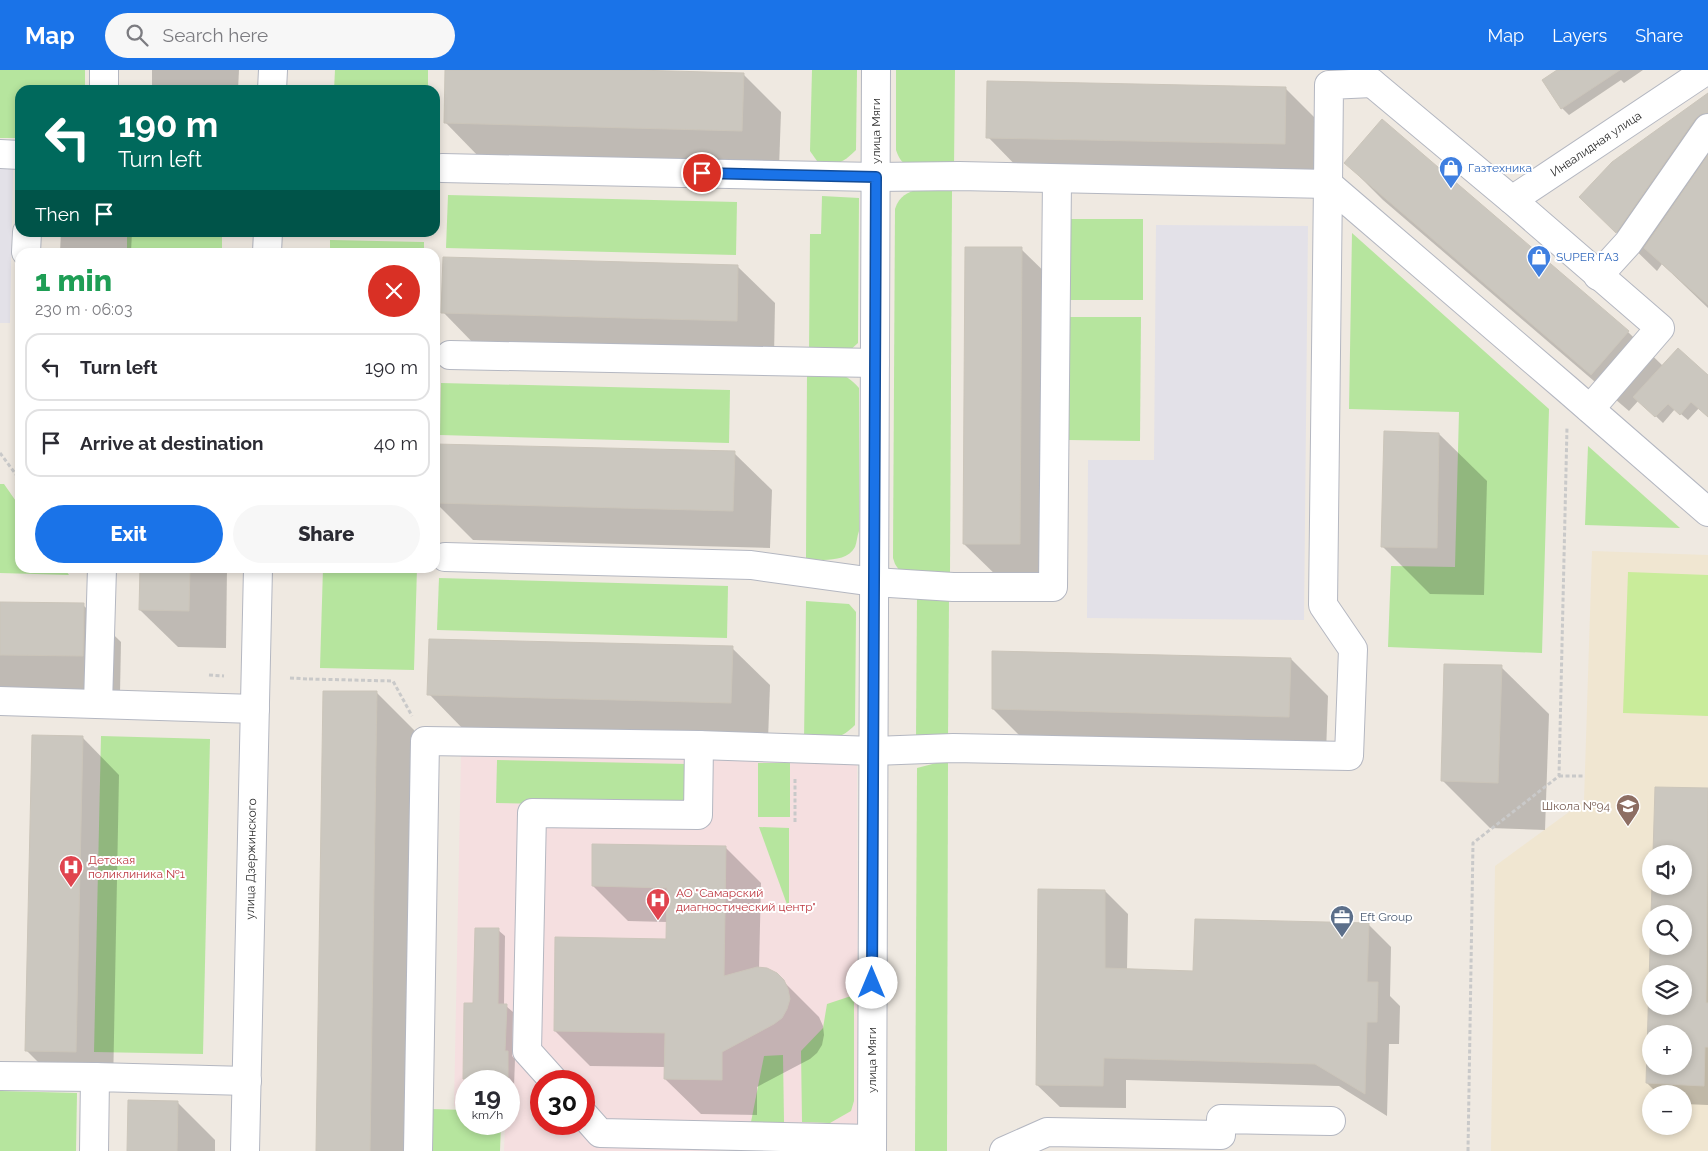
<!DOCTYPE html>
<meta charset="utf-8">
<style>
:root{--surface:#fff;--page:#f7f7f7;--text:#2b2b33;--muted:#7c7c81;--line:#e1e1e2;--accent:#1a73e8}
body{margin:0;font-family:Raleway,sans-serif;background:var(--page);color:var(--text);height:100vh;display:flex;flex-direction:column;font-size:19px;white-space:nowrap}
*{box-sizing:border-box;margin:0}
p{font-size:16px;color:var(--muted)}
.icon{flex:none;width:28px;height:28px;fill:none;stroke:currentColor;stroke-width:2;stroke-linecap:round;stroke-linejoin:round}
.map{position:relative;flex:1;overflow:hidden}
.sheet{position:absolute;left:15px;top:178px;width:425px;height:325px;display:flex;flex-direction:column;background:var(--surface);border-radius:15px;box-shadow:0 2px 8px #0003}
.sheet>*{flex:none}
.hud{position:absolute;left:15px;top:15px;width:425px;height:152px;border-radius:15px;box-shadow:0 2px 8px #0003;background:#00695c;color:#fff;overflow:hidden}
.controls{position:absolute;left:1642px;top:775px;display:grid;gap:10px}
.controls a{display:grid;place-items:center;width:50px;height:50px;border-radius:50%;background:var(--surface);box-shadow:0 2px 8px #0003;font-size:25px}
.speed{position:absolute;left:455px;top:1000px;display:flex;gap:10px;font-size:25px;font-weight:700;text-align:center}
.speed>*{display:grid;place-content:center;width:65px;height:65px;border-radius:50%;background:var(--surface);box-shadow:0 2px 8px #0003;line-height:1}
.speed small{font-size:12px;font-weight:400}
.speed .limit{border:8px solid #d22;background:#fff;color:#111}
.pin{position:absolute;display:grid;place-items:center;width:42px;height:42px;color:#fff;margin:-21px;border:2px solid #fff;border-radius:50%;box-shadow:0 1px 5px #0007}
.me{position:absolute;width:55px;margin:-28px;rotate:0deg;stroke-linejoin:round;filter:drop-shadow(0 0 4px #0008)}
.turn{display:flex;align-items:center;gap:18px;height:105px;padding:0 20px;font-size:22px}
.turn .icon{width:65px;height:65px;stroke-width:2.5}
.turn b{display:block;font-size:35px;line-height:42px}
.then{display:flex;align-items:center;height:48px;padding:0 20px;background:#0003;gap:10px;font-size:19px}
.round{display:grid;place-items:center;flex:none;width:52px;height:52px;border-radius:26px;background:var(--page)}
.head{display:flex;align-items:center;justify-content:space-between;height:85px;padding:0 20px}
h1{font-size:30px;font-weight:800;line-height:38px;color:#1e9e55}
.cta{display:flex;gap:10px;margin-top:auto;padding:10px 20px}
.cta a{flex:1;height:58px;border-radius:30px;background:var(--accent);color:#fff;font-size:20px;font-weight:800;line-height:58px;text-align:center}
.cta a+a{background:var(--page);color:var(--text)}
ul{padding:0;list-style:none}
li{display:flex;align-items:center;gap:15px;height:68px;margin:0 10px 8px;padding:0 10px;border:2px solid var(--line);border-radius:15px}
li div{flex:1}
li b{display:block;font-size:19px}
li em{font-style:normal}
header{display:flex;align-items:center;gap:30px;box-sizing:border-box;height:70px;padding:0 25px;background:var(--accent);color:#fff}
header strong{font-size:24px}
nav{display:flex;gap:28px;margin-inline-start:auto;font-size:18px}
.search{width:350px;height:45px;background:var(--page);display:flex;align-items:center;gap:12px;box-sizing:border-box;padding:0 18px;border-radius:28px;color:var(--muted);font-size:19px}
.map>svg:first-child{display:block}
.industrial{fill:#e3e1e8}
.education{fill:#f0e6d1;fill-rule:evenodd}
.medical{fill:#f5dfe0;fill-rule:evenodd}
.green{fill:#b6e59e}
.pitch{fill:#c9ec9a}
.shadow{fill:#0003;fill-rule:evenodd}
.building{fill:#cbc7bf;stroke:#cbc5ba;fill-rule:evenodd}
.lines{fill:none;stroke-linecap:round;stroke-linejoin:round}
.minor-casing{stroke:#b4b7c1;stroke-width:30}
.path{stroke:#c9c9c9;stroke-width:3;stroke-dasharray:4 2.5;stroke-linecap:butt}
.minor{stroke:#fff;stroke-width:28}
.route-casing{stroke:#114b97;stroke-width:12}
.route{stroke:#1a73e8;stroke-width:9}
.labels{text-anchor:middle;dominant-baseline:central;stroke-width:4;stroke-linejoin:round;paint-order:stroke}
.street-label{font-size:12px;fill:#2e2e2e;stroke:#fff}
.shop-label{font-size:12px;fill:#366cbe;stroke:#fff;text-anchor:start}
.education-label{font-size:12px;fill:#785e54;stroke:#fff;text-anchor:end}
.health-label{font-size:12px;fill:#be3a42;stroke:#fff;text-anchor:start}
.service-label{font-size:12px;fill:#4e5e75;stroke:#fff;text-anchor:start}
</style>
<header>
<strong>Map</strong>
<div class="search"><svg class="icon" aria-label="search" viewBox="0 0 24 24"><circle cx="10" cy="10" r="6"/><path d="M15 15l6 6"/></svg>Search here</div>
<nav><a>Map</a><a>Layers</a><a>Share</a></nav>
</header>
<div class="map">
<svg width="1708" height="1081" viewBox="0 0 1708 1081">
<rect width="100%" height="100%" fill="#efe9e1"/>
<!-- industrial -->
<g class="industrial">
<path d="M0 97H13L10 253H0Z"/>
<path d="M1156 155 1308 156 1304 550 1087 548 1088 390H1154Z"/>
</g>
<!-- education -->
<path class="education" d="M1592 481 1708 485V1081H1491L1495 796 1584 731ZM1651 784H1684V816H1651ZM1651 844H1684V876H1651ZM1651 904H1684V936H1651ZM1651 964H1684V996H1651ZM1651 1024H1684V1056H1651Z"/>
<!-- medical -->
<path class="medical" d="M461 683 857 690 858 1058 721 1056 720 1081H504L505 1054H509V1011H466V1037L454 1036ZM541 1011H584V1054H541Z"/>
<!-- green -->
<g class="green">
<path d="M0 0H85V20H20V68H0Z"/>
<path d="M335 0H428V20H334Z"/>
<path d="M812 0H857L856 80C842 94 836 96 817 91L810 81Z"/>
<path d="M896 0H955L954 98C942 97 918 98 908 95 901 93 898 86 896 80Z"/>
<path d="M919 119 952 120 950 506 899 500 895 494 893 488 895 139C899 126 908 122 919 119Z"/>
<path d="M448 125 737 132 736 185 446 178Z"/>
<path d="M822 126 859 128 858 273 848 282 809 283 810 164H821Z"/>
<rect x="1068" y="149" width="75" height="81"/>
<rect x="127" y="163" width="95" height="19"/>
<path d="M1352 163 1549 339 1542 583 1388 577 1391 496 1455 497 1459 342 1349 339Z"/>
<path d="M330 170 424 172V182H330Z"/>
<path d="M1069 247H1141L1140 371 1068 370Z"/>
<path d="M807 302C831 303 841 298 859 318V461C857 466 857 472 855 477 847 493 820 490 806 489Z"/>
<path d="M441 313 730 320 729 373 440 365Z"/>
<path d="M1588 376 1680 458 1585 455Z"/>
<path d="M0 414H4L20 437V498H64L69 505 0 503Z"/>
<path d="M323 498H417L414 600 320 598Z"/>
<path d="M439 508 728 516 727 568 437 560Z"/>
<path d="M917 527 949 528 948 669H916Z"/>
<path d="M806 531 849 534 856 542 855 655C838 672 827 670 804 670Z"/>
<path d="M101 666 210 669 203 984 94 982Z"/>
<path d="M497 690 687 694 686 737 496 733Z"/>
<path d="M948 690 947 1081H915L917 698Z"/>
<rect x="758" y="693" width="32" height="54"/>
<path d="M759 757 789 758V840Z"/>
<path d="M854 925V1031L851 1041 830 1053 802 1052 801 981 823 958 827 934Z"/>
<path d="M783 985 784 1052H751L764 986Z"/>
<path d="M0 1021 77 1023 76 1081H0Z"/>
<path d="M431 1039 466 1040V1054H501L500 1081H430Z"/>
</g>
<!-- pitch -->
<path class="pitch" d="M1628 502 1708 505V646L1623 643Z"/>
<!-- shadow -->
<g class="shadow">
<path d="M152 0H239L238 20H152Z"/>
<path d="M446 0H587L743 4 781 42 779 98 482 90 445 52Z"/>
<path d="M1559 0H1643L1624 13 1621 10 1569 45 1562 38Z"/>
<path d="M1285 18 1323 56 1322 111 1025 105 988 67Z"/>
<path d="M1708 25V238L1662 194 1657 201 1581 127Z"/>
<path d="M1382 51 1628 262 1663 296 1708 312V347L1699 338 1688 350 1675 339 1663 353 1639 330 1629 341 1383 130 1346 93Z"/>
<path d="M61 162H132L131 182H60Z"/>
<path d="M1021 179 1059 216 1057 511H1002L964 474Z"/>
<path d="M737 196 775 233 774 287 480 280 443 242Z"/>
<path d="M1439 364 1487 411 1484 525 1430 524 1382 476Z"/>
<path d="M734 383 772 420 770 478 473 470 435 432Z"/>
<path d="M141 498H227L226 578 178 577 140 540Z"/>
<path d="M0 533 83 535 121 572 120 623 0 621Z"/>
<path d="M732 578 770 615 768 670 466 662 429 624Z"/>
<path d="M1291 589 1328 626 1326 684 1030 676 993 639Z"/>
<path d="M1501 597 1549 644 1545 760 1490 758 1442 710Z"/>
<path d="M377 623 414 660 407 1081H317Z"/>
<path d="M82 667 119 705 113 1019 64 1018 26 980Z"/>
<path d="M1657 718 1708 720V1035L1684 1034V1024H1658L1647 1013 1652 876H1684V784ZM1651 904H1684V936H1651ZM1651 964H1684V996H1651Z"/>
<path d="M726 778 761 813 759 899 776 904 819 947 823 956 824 965 822 975 817 983 810 989 757 1017V1045L701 1044 665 1009 666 997 590 996 555 961 667 870V852L628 851 593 816Z"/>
<path d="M1105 821 1128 844 1127 900 1194 902 1368 854 1391 877 1390 926 1400 936 1399 974H1389L1387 1046 1339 1016 1126 1010V1038L1060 1037 1037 1015Z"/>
<path d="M498 860 505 866 504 935 506 936 513 942 512 986 515 989 514 1017H509V1011H466L464 1009 475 935Z"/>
<path d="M177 1032 215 1070V1081H128Z"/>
</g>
<!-- building -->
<g class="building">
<path d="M445 0H635L744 3 742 61 444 53Z"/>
<path d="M1557 0H1620L1561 39 1542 10Z"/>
<path d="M987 11 1286 17 1285 74 986 68Z"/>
<path d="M1708 23V43L1701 44 1695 49 1616 163 1579 127 1612 92Z"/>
<path d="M1382 49 1629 261 1591 305 1344 93Z"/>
<path d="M1708 85V235L1644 178Z"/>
<path d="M965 177H1022L1020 474H963Z"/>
<path d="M443 187 738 195 737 251 441 243Z"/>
<path d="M1678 278 1708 305V347L1691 332 1680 345 1668 334 1655 347 1633 327Z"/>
<path d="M1384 361 1439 363 1437 478 1381 477Z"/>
<path d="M435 374 735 381 733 441 435 433Z"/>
<path d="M140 498H190L189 541 139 540Z"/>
<path d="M0 532 84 533 83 586 0 585Z"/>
<path d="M429 569 733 576 731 633 427 625Z"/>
<path d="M992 581 1291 588 1289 647 992 639Z"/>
<path d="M1444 594 1502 595 1498 713 1441 711Z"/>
<path d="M323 621H377L370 1081H316Z"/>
<path d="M32 665 83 666 76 982 25 981Z"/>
<path d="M1655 717 1708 718 1706 933H1708V977H1705L1704 1016 1646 1013 1651 846V876H1684V844H1651L1652 816H1684V784H1653ZM1651 904H1684V936H1651ZM1651 964H1684V996H1651Z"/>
<path d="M592 774 726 776 724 906 757 897 767 898 777 903 784 910 788 919 790 929 787 939 782 948 774 954 722 982V1010L664 1009 665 963 554 961 555 867 666 869 667 818 592 816Z"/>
<path d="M1038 819 1105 820V898L1193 901 1195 849 1369 853 1367 912H1378L1377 952H1367L1365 1024 1315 994 1104 988 1103 1016 1036 1015Z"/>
<path d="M475 858H499L498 934H507L505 981H508V1011L463 1009 464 933H473Z"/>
<path d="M128 1030 178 1031 177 1081H127Z"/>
</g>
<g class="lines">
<!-- minor casing -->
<g class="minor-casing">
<g id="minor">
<path d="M1372 13 1512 130 1707 0"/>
<path d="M104 20V0"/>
<path d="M272 20 273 0"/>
<path d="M0 84 20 85"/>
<path d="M442 98 876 107 959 106 1328 114 1329 15 1372 13"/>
<path d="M1512 130 1660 258 1590 339"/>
<path d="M26 182 27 162"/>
<path d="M267 182 268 162"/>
<path d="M1598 206 1628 173 1708 58"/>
<path d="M450 285 875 293"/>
<path d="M445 487 751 495 874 512 953 517H1053L1057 109"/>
<path d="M0 631 255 639"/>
<path d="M98 634 102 498"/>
<path d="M0 1006 95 1007"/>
<path d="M554 1011 527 981 532 743 698 745 699 675"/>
<path d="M584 1045 600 1063 872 1069"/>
<path d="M94 1081 95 1007 247 1011"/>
<path d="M245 1081 258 498"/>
<path d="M418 1081 425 671 699 675 874 681 953 678 1349 686 1353 579 1323 535 1328 114 1568 320 1708 442"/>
<path d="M872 1081 876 0"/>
<path d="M1004 1081 1047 1062 1221 1065V1049L1331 1051"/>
</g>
</g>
<!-- path -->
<g class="path">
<path d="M0 383 20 410"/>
<path d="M209 605 224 606"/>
<path d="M290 608 309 609"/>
<path d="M309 609 393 611 412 646"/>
<path d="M1559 706H1584"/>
<path d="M795 752V707"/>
<path d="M1468 1081 1473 773 1559 706 1567 357"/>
</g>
<!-- minor -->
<use href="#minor" class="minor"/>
</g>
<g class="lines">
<!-- route casing -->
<g class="route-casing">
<path id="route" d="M702 103 876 107 872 913"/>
</g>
<!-- route -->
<use href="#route" class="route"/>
</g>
<!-- icons -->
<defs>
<g id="shop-pin" transform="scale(1.25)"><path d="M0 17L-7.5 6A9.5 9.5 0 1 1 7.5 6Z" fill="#3f7fe0" stroke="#fff"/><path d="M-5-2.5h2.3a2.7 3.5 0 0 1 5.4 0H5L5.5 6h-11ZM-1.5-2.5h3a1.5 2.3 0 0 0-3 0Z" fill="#fff"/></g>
<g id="school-pin" transform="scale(1.25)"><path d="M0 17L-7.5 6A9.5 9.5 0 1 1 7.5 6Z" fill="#8d6e63" stroke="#fff"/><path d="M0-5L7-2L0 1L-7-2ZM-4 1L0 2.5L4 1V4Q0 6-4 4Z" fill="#fff"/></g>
<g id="hospital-pin" transform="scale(1.25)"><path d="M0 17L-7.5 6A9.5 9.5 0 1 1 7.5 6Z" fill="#e0444e" stroke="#fff"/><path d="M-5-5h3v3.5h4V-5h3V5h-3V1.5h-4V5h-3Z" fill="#fff"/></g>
<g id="office-pin" transform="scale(1.25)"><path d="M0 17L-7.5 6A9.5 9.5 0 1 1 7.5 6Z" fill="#5c6f8a" stroke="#fff"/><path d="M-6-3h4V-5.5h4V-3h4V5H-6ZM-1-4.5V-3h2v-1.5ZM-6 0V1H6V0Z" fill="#fff"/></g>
</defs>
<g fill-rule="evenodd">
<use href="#shop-pin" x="1451" y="98"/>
<use href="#shop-pin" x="1539" y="187"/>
<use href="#school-pin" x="1628" y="736"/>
<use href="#hospital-pin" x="71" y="797"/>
<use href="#hospital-pin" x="658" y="830"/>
<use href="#office-pin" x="1342" y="847"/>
</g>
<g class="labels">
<!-- street labels -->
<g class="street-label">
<text transform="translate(876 61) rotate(-90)">улица Мяги</text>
<text transform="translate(1596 74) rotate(-34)">Инвалидная улица</text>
<text transform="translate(251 789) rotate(-89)">улица Дзержинского</text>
<text transform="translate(872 990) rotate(-90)">улица Мяги</text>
</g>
<!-- shop labels -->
<g class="shop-label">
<text x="1468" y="98">Газтехника</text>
<text x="1556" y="187">SUPER ГАЗ</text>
</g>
<!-- education labels -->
<g class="education-label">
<text x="1610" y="736">Школа №94</text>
</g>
<!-- health labels -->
<g class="health-label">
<text x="88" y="790">Детская<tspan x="88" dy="14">поликлиника №1</tspan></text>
<text x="676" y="823">АО "Самарский<tspan x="676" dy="14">диагностический центр"</tspan></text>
</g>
<!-- service labels -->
<g class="service-label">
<text x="1360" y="847">Eft Group</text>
</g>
</g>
</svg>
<div class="controls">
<a><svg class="icon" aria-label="sound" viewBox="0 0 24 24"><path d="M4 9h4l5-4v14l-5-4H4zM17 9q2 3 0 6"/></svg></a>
<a><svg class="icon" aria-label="search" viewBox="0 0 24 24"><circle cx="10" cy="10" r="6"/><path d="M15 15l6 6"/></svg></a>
<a><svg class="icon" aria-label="layers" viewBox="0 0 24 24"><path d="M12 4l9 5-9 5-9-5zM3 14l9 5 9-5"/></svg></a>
<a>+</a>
<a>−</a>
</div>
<div class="speed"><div>19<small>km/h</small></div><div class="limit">30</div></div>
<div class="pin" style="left:702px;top:103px;background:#d93025"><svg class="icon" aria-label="arrive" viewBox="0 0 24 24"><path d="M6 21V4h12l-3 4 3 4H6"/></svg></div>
<svg class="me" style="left:872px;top:913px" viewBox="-20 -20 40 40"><circle r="19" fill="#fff"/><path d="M0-13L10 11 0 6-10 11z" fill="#1a73e8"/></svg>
<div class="hud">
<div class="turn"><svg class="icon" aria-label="left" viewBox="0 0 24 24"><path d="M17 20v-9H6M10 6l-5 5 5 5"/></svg><div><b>190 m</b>Turn left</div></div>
<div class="then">Then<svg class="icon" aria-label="arrive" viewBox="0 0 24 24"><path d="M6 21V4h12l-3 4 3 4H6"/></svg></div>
</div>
<section class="sheet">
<div class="head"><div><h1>1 min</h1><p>230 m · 06:03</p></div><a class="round" style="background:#d93025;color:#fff"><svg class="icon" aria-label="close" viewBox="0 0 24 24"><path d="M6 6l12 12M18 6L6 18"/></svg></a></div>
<ul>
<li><svg class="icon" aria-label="left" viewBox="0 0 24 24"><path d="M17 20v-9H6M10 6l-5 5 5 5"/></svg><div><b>Turn left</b></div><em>190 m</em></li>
<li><svg class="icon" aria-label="arrive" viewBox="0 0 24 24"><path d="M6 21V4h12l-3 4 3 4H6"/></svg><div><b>Arrive at destination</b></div><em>40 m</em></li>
</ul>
<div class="cta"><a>Exit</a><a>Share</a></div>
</section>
</div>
